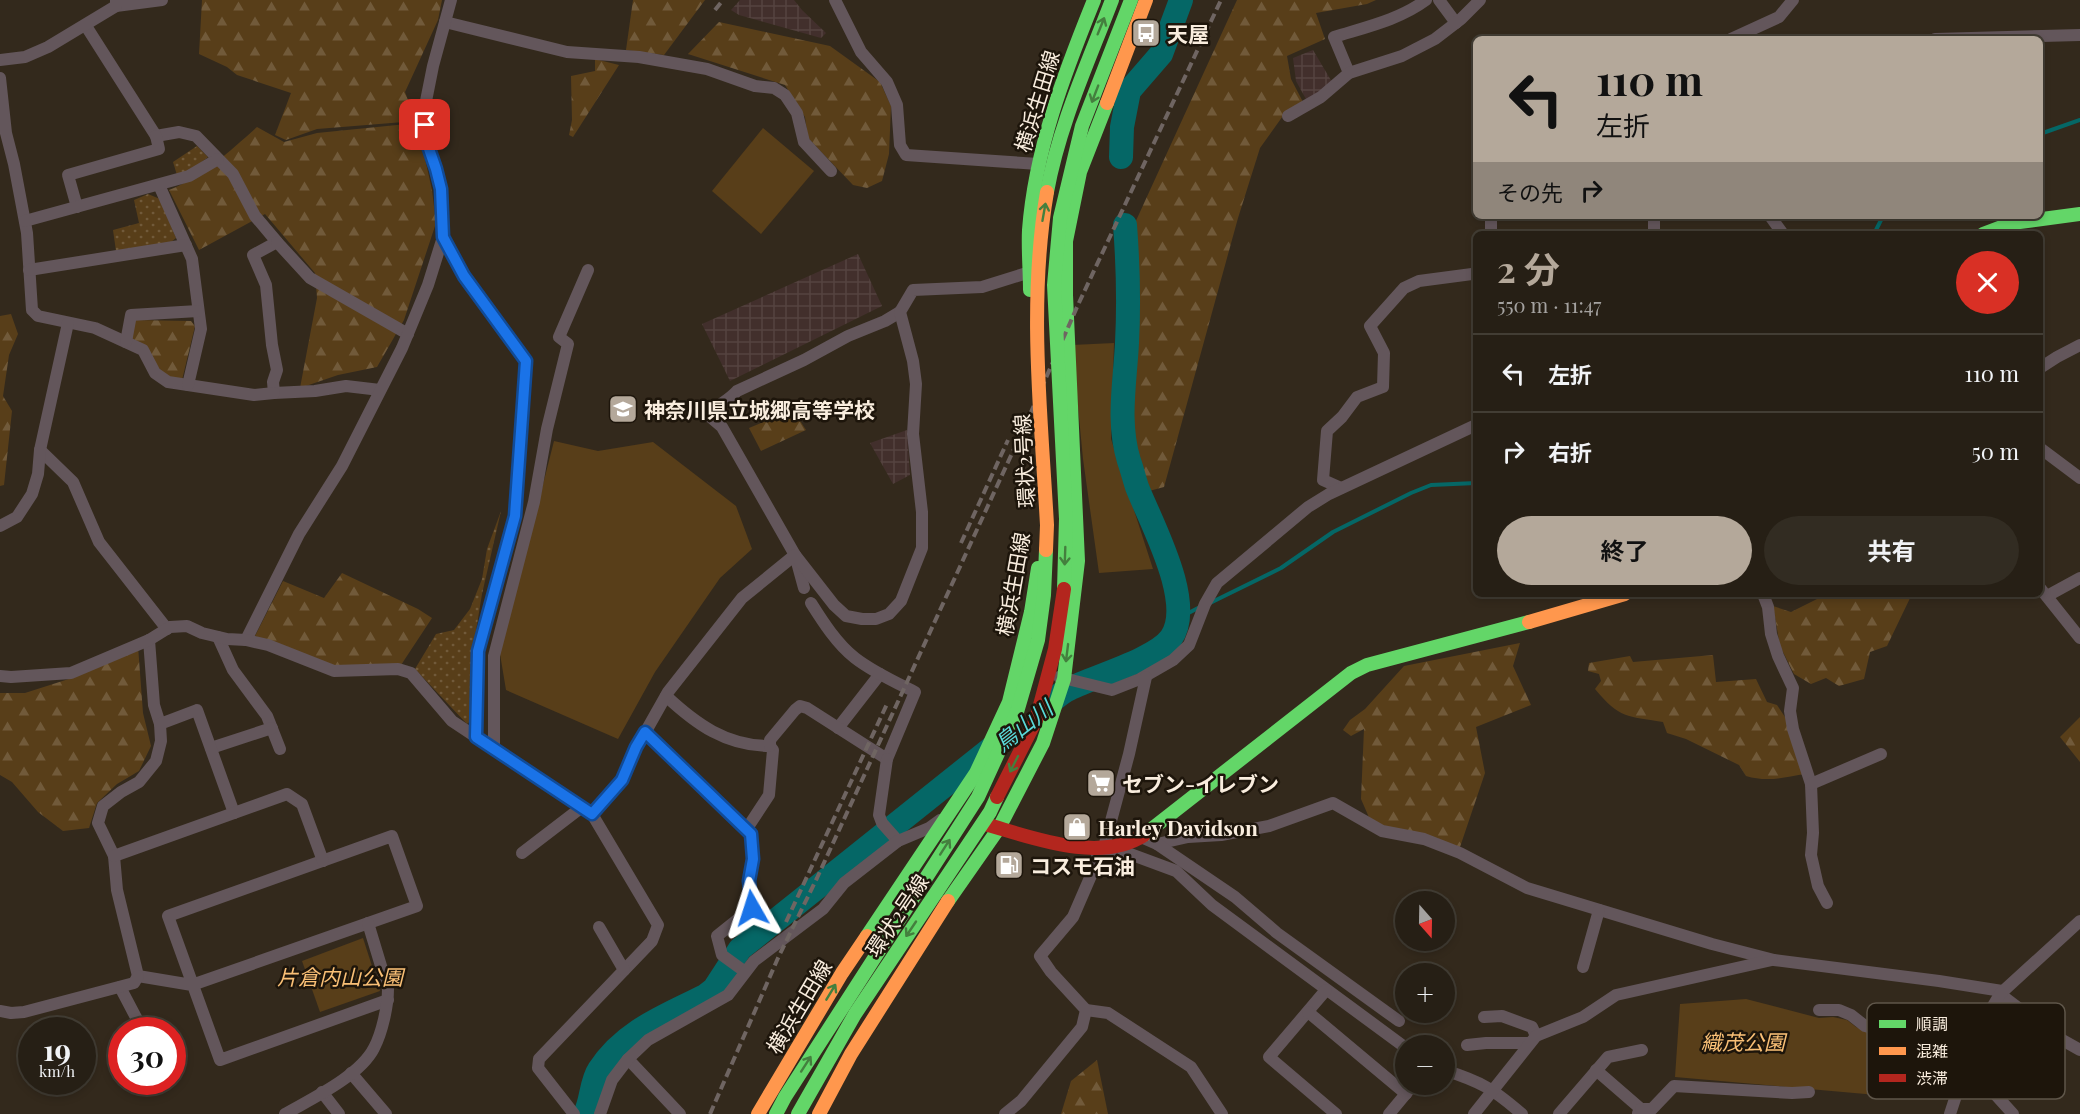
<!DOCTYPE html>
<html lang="ja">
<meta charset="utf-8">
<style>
:root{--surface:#261f15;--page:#322c22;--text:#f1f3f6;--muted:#a4a2a0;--line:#423d34;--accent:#b4a89a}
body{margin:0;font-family:"Playfair Display","Noto Sans JP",serif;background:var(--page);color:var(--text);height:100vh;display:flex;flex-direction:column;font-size:22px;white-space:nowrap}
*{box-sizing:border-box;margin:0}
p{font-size:20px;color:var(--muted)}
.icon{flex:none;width:33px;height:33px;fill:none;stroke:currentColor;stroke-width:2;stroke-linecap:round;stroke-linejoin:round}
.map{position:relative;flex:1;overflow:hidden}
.details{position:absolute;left:1473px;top:231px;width:570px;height:366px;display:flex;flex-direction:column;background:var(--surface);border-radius:9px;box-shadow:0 3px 9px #0003,0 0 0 2px var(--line)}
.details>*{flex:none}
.guide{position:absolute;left:1473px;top:36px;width:570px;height:183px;border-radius:9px;box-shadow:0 3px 9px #0003,0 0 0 2px var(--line);background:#b4a89a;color:#111;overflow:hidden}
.needle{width:39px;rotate:160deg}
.fabs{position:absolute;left:1395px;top:891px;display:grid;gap:12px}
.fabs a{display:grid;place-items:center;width:60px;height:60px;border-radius:50%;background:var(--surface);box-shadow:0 3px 9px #0003,0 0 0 2px var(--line);font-size:30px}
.speed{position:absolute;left:18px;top:1017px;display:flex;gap:12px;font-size:30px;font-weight:700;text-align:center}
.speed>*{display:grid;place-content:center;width:78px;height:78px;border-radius:50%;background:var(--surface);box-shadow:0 3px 9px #0003,0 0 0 2px var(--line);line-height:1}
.speed small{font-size:15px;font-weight:400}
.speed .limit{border:9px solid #d22;background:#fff;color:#111}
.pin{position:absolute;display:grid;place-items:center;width:51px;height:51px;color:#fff;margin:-26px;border-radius:12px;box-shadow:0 3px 9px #0006}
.me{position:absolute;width:66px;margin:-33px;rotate:354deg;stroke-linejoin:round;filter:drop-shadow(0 0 4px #0008)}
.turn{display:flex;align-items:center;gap:21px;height:126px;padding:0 24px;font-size:27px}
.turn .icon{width:78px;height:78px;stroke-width:2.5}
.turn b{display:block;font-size:42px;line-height:51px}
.then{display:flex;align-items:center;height:57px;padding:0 24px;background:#0003;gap:12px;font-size:22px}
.round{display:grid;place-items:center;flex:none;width:63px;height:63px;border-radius:32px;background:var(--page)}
.summary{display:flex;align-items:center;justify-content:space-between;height:102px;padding:0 24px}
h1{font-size:36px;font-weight:700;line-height:45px;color:var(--accent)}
.cta{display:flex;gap:12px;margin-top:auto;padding:12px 24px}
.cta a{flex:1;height:69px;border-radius:36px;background:var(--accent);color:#111;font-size:24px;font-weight:700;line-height:69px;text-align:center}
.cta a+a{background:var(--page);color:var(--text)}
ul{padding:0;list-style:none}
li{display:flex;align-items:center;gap:18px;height:78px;padding:0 24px;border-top:2px solid var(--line)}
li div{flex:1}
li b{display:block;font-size:22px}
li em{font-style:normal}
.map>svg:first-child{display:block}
.industrial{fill:url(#industrial-grid)}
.grass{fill:url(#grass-dots)}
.forest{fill:url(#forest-firs)}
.park{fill:#583e19}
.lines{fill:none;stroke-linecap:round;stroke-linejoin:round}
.stream{stroke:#056766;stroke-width:4}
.river{stroke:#056766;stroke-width:24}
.street{stroke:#63565b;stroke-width:12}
.fast{stroke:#63d668;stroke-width:14}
.slow{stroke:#ff974d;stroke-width:14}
.jam{stroke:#b3261e;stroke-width:14}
.rail{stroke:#6f6562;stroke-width:4;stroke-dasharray:9 4.5;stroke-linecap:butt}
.fast-bridge{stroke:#63d668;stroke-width:14}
.slow-bridge{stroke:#ff974d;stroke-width:14}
.jam-bridge{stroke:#b3261e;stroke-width:14}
.oneway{stroke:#447f3e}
.route-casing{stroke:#114b97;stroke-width:15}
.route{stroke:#1a73e8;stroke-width:10}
.labels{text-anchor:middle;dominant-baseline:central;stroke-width:5;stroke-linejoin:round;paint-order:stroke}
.poi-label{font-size:21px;font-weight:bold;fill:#f9edde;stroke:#1d150b;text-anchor:start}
.street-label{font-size:21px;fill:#f9edde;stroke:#1d150b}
.park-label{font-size:21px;font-style:italic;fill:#fac076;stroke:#1d150b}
.water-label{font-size:22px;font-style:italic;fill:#5adada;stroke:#1d150b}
.key{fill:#1d150b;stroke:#5f564a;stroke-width:1.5}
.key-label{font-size:16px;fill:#f9edde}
</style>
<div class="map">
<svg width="2080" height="1114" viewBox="0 0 2080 1114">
<defs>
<pattern id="industrial-grid" width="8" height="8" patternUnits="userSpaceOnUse" patternTransform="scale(1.5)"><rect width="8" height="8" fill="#422f2c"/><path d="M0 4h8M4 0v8" fill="none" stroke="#554340"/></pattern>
<pattern id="grass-dots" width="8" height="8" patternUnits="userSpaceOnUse" patternTransform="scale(1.5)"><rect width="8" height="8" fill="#583e19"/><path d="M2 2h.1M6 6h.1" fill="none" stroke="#715a3a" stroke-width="1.8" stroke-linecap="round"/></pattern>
<pattern id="forest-firs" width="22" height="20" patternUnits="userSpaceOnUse" patternTransform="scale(1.5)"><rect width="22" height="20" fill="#583e19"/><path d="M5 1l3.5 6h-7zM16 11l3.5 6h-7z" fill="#715a3a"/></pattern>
</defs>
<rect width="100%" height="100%" fill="#33291c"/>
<!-- industrial -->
<g class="industrial">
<path d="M740 0H794L802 10 826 33 821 38 739 15 731 10Z"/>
<path d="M1313 50 1332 82 1307 101 1296 81 1293 58Z"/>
<path d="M858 254 882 306 730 381 702 324Z"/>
<path d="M907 430 910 475 893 484 870 443Z"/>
</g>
<!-- grass -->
<g class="grass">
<path d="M197 146 208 157 193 169 177 175 173 162Z"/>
<path d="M148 194 160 199 176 238 170 243 116 251 113 230 139 223 134 200Z"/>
<path d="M501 511 482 594 473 649 472 720 467 724 415 669 436 634 454 630 470 609 482 579 487 549Z"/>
</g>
<!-- forest -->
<g class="forest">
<path d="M202 0H442L438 20 405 92 416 121 317 129 286 140 275 135 291 93 237 75 227 67 199 54Z"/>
<path d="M633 0H705L664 55 626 50Z"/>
<path d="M1237 0H1376L1367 4 1316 13 1325 39 1287 56 1291 79 1303 102 1285 113 1260 148 1238 218 1164 487 1149 491 1131 441 1126 389 1135 333 1129 236Z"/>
<path d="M719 22 830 46 880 82 891 106 889 154 882 181 867 188 853 185 808 138 805 117 785 85 688 54Z"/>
<path d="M595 59 619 65 573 137 569 135 572 120 571 76 595 71Z"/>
<path d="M417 123 432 190 436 223 404 320 377 367 338 375 300 388 317 298 315 273 265 214 199 250 169 190C203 176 230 151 257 127L284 142 317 133Z"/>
<path d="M11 314 18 334 9 355 3 396 12 411 4 485 0 486V316Z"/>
<path d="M133 320 191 321 195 326 182 380 168 378 130 339Z"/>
<path d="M793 410 806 430 761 451 749 428Z"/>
<path d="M342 573 418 609 432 618 401 665 335 667 255 636 283 581 324 598Z"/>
<path d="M1827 594H1912L1887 646 1870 652 1864 679 1839 686 1826 678 1811 684 1794 674 1780 646 1773 606 1791 612Z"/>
<path d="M1520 643 1513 666 1531 705 1476 727 1485 773 1460 847 1371 822 1361 799 1364 729 1351 736 1343 730 1350 720 1365 709 1404 666Z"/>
<path d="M138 646 143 713 151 746 139 771 117 784 97 803 89 828 63 831 38 812 12 782 0 775V693H25L75 677Z"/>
<path d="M1713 655 1716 682 1756 679 1767 702 1777 705 1787 720 1804 774C1783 778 1766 782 1746 776L1739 765 1686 739 1667 733 1663 722C1627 716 1620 719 1595 689L1601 681 1599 674 1588 671 1589 663 1630 656 1633 662Z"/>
<path d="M2080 717V762L2060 737Z"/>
<path d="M1097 1060 1108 1114H1061L1071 1081Z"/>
</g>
<!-- park -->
<g class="park">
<path d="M763 128 814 171 761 234 712 191Z"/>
<path d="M1114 343 1111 439 1153 569 1099 573 1083 459 1072 345Z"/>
<path d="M554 441 598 451 653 442 736 506 752 549 720 578 655 672 618 739 506 690 500 654Z"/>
<path d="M363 938 380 991 320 1012 302 961Z"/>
<path d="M1746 999 1819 1018 1833 1017 1847 1020 1856 1027 1900 1046 1888 1096 1675 1077 1680 1004Z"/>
</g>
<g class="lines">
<!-- stream -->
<g class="stream">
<path d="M2040 134 2080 120"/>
<path d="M1874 234 1883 216"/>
<path d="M1210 603 1281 568 1333 532 1411 493 1431 485 1476 483"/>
<path d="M1177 619 1200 607"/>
</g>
<!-- river -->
<g class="river">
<path d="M1121 157 1122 127 1129 91 1161 54 1181 0"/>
<path d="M1045 707C1053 700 1061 692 1071 688 1096 676 1156 659 1171 638 1196 603 1150 521 1137 487 1134 478 1132 469 1129 461 1117 422 1125 383 1127 343 1129 304 1128 264 1125 225"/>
<path d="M585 1114C592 1100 591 1082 599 1070 624 1031 665 1016 705 996L714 989 740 949 994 746"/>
</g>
<!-- street -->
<g class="street">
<path d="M835 0 861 52 887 82 897 105 900 145 906 155 1038 164"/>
<path d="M1439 0 1456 23"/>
<path d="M116 6 162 0"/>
<path d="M445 22 567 52 639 57 707 69 755 86 774 88 785 95 797 113 804 142 831 171"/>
<path d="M86 26 156 136 179 132 196 136 233 174 255 216 277 242 253 255 266 285 272 345 277 370 273 382 274 393 315 391 346 386 380 390"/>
<path d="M1731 39 1779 17 1793 0"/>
<path d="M1935 39 2080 35"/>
<path d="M0 60 25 57 48 47 116 6V0"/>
<path d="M1349 73 1334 37C1366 27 1399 20 1426 0"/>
<path d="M0 78 6 133 14 164 27 233 32 310 38 316 95 328 143 350 155 373 168 382 254 395 274 393"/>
<path d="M1288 116 1321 97 1349 73 1402 56 1435 39 1461 19 1480 0"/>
<path d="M159 185 192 259 201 329 188 385"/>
<path d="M77 207 68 175 159 149 156 136"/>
<path d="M1491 216V234"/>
<path d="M1654 216V234"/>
<path d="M1770 216 1783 234"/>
<path d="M25 221 189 176 218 159"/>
<path d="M443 237 464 276 526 361 515 516 478 651 476 737"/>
<path d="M277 242 310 278 408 334"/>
<path d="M29 270 186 245"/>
<path d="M126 342 131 315 198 311"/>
<path d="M2040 368 2057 357 2080 345"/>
<path d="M2040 448 2080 478"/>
<path d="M40 450 73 482 99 542 167 629"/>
<path d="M1341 488 1323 480 1327 431 1342 417 1357 397 1383 387 1384 353 1370 326 1404 288 1419 281 1472 274"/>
<path d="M0 526 17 517 32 494 38 474 40 450 68 323"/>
<path d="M804 588 795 555 722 427 708 415C717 405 728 401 737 391L804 360 848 336 885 321 900 312"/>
<path d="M2040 588 2080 638"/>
<path d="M1763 594 1768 607 1771 634 1778 656 1793 688 1790 711 1793 729 1811 784 1813 833 1811 855 1818 886 1827 903"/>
<path d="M2047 596 2080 578"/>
<path d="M218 637 233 670 267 716 280 749"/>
<path d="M149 640 154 705 160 724"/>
<path d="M246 640 299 534 342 466 402 348 428 285 443 237 441 189 436 169 426 140 424 111 433 66 451 0"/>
<path d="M0 676 11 677 71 673 149 640 170 627 187 626 202 633 227 639 246 640 268 645 334 671 398 669 411 673 452 721 592 814 658 925 652 941 539 1059 538 1068 574 1114"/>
<path d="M1059 677 1112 690 1140 679 1173 660 1189 645 1205 604 1217 583 1308 507 1329 494 1476 425"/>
<path d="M666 696C696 724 726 746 770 746L773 750 769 795 746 830"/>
<path d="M838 728 880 674"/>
<path d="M645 733 751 834 753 859 749 881 752 908 717 936 722 955 744 971"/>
<path d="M770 746V740L795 710 800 706 807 708 887 759 915 692C895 682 873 672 855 658 837 644 823 622 811 603"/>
<path d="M211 748 272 728"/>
<path d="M494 749V656L534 502 547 429 568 344 559 337 588 270"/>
<path d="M887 759 879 815 882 823 898 841"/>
<path d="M1811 784 1881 754"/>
<path d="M234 813 197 710 160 724 161 741 156 761 139 782 121 792 103 806 98 823 114 856 117 890 138 976 192 985 417 906 392 836 168 916 220 1060 388 1000"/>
<path d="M592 814 622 780 637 747 668 692 742 598 795 555 834 605 846 616 862 619H876L889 614 901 601 922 548V512L913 434 916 384 913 361 900 312 913 290 982 287 1030 272"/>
<path d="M1141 837 1157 844 1188 837 1221 835 1269 826 1333 803 1382 831 1424 839 1460 853 1527 888 1712 944 1774 960 1939 981 2002 991"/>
<path d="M1157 844 1235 897 1277 933 1399 1021"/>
<path d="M1104 847 1129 754 1146 677"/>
<path d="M1107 850 1130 854 1176 871 1212 905 1406 1048"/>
<path d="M522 853 582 807"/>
<path d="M114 856 287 794 302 804 323 861"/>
<path d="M599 927 624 970"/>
<path d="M1583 967 1599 910"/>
<path d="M120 987 140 1025"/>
<path d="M1326 990 1269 1057 1336 1114"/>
<path d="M2000 994 2057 1037 2080 1050"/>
<path d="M1086 1010 1108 1013 1191 1067 1222 1114"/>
<path d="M1819 1010H1839L1851 1015 1865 1026 1909 1038 1927 1059 1959 1085"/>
<path d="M0 1011 11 1013 24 1012 134 983 138 976"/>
<path d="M1308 1012 1406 1094"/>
<path d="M1484 1017 1502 1016 1532 1027 1536 1036"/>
<path d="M1467 1045 1486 1043H1530"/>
<path d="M628 1059 680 1114"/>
<path d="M1966 1062 2013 1114"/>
<path d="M1444 1070C1482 1082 1493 1089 1522 1114"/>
<path d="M1596 1070 1641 1109 1638 1113"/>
<path d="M351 1073 386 1114"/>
<path d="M322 1092 339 1114"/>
<path d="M1641 1109H1652L1674 1086 1792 1093 1809 1092"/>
<path d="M285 1114C311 1099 360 1076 374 1048 382 1033 388 1006 388 989L368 923"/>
<path d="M600 1114 612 1080 628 1059 648 1040 728 995 754 961 823 909 844 883 898 841 929 828 940 820"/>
<path d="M1005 1114 1021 1101 1082 1027 1086 1010 1051 972 1040 956 1073 917 1099 857 1094 848"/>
<path d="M1389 1114 1414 1084"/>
<path d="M1474 1114 1536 1036 1583 1017 1616 995 1772 960"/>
<path d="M1559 1114 1608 1057 1642 1050"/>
<path d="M1950 1114 1976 1035 2000 994 2080 921"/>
</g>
<!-- fast -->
<g class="fast">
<path d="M1983 234 2012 223 2080 214"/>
<path d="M1030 290C1030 270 1028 250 1029 230 1035 150 1064 74 1094 0"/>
<path d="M1144 835 1351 673 1367 665 1529 622"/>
<path d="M948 901 999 828 1043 743 1064 679 1078 561 1066 295V241L1080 172 1107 103"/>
<path d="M867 936 976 773 1009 702 1031 612 1038 568"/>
</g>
<!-- slow -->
<g class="slow">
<path d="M1107 103 1146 0"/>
<path d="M1529 622 1625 594"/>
<path d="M758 1114 842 973 867 936"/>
<path d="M819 1114 851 1054 948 901"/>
</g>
<!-- jam -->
<path class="jam" d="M985 824C1031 837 1099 864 1144 835"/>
<!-- rail -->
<g class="rail">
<path d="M715 10 723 0"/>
<path d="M961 543 1008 440"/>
<path d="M786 922 887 704"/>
<path d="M710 1114 778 958 817 878 1031 412 1077 307 1221 0"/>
</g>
<!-- fast-bridge -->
<g class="fast-bridge">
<path d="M1047 192C1059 125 1088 63 1112 0"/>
<path d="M1064 589 1066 519 1054 285 1060 218 1082 126 1131 0"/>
<path d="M776 1114 785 1097 978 797 1017 712 1038 640 1044 595 1046 550"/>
<path d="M798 1114 855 1014 990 812 997 797"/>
</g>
<!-- slow-bridge -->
<path class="slow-bridge" d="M1046 550 1047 525C1041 415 1028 302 1047 192"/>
<!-- jam-bridge -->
<path class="jam-bridge" d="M997 797 1036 720 1055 649 1064 589"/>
</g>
<!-- one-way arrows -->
<defs><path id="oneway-shaft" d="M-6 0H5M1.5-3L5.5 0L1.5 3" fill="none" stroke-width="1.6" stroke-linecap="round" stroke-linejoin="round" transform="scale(1.5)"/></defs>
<g class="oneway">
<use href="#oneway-shaft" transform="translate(1101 26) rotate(-68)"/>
<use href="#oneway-shaft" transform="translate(1095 94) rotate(111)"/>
<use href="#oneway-shaft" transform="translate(1044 212) rotate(-80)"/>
<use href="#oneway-shaft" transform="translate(1065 556) rotate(92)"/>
<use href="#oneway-shaft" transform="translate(1067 653) rotate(97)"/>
<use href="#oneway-shaft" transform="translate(1014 764) rotate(117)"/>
<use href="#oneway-shaft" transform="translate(945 847) rotate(-57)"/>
<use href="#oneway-shaft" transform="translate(911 929) rotate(124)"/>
<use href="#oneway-shaft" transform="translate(831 992) rotate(-59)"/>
<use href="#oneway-shaft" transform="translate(806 1064) rotate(-57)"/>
</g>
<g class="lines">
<!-- route casing -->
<g class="route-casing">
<path id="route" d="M425 125 426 140 436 169 441 189 443 237 464 276 526 361 515 516 478 651 476 737 592 814 622 780 636 747 645 732 751 834 753 859 749 881 752 908"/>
</g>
<!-- route -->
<use href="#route" class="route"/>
</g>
<!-- icons -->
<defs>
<g id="bus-square" transform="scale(1.5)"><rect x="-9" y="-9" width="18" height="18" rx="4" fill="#b4a89a" stroke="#1d150b"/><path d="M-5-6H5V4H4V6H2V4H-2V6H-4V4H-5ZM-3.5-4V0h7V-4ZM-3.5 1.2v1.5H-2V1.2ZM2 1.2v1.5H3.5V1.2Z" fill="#fff"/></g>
<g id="school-square" transform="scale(1.5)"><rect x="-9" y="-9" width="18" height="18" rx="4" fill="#b4a89a" stroke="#1d150b"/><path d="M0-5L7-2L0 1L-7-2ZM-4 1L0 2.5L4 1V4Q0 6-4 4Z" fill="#fff"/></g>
<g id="supermarket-square" transform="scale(1.5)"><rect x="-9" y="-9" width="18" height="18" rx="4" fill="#b4a89a" stroke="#1d150b"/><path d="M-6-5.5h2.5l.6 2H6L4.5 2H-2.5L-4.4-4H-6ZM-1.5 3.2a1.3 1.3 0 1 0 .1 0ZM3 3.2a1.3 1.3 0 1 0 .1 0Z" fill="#fff"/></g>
<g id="shop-square" transform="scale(1.5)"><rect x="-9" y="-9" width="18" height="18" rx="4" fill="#b4a89a" stroke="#1d150b"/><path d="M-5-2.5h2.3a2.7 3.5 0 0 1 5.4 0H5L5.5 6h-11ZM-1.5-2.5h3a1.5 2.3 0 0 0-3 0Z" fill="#fff"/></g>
<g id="fuel-square" transform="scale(1.5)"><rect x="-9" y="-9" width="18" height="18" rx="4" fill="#b4a89a" stroke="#1d150b"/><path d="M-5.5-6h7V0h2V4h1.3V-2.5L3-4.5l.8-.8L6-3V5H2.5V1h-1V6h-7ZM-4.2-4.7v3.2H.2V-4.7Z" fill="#fff"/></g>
</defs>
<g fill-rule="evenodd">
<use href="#bus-square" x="1146" y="33"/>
<use href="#school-square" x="623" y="409"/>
<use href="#supermarket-square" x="1101" y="783"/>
<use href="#shop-square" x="1077" y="827"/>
<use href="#fuel-square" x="1009" y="865"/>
</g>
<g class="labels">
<!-- poi labels -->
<g class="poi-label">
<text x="1167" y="33">天屋</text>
<text x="644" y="409">神奈川県立城郷高等学校</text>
<text x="1122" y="783">セブン-イレブン</text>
<text x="1098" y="827">Harley Davidson</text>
<text x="1030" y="865">コスモ石油</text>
</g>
<!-- street labels -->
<g class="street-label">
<text transform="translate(1036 101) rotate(-73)">横浜生田線</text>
<text transform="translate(1023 461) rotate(-93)">環状2号線</text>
<text transform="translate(1012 584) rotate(-80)">横浜生田線</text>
<text transform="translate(896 915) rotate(-56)">環状2号線</text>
<text transform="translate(798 1006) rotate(-59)">横浜生田線</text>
</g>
<!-- park labels -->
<g class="park-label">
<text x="340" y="976">片倉内山公園</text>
<text x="1743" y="1041">織茂公園</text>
</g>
<!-- water labels -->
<g class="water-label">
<text transform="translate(1023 725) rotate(-38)">鳥山川</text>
</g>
</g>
<!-- legend -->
<rect x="1867" y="1003" width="198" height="96" rx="9" class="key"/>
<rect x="1879" y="1020" width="27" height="8" fill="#63d668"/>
<rect x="1879" y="1047" width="27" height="8" fill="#ff974d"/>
<rect x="1879" y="1074" width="27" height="8" fill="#b3261e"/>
<g class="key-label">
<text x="1916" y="1030">順調</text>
<text x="1916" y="1057">混雑</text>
<text x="1916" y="1084">渋滞</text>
</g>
</svg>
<div class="fabs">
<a><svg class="needle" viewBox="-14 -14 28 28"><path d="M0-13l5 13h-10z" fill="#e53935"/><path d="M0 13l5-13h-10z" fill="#a4a2a0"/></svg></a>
<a>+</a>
<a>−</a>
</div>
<div class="speed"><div>19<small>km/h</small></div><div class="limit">30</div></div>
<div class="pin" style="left:425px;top:125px;background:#d93025"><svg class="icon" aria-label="arrive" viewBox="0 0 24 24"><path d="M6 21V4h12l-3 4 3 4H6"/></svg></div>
<svg class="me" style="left:752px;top:908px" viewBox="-20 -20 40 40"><path d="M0-17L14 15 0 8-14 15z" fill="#1a73e8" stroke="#fff" stroke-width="4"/></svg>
<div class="guide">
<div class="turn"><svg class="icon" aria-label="left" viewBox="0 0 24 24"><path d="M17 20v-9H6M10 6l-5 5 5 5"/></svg><div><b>110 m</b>左折</div></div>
<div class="then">その先<svg class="icon" aria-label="right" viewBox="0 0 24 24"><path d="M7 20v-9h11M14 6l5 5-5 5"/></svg></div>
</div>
<section class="details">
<div class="summary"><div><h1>2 分</h1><p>550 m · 11:47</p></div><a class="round" style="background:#d93025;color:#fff"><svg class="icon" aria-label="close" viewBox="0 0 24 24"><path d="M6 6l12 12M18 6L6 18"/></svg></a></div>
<ul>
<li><svg class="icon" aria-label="left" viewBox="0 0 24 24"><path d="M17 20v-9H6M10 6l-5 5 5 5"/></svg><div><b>左折</b></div><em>110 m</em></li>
<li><svg class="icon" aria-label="right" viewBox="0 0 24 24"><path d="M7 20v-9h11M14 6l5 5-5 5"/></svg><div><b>右折</b></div><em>50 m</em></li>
</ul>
<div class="cta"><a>終了</a><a>共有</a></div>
</section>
</div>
